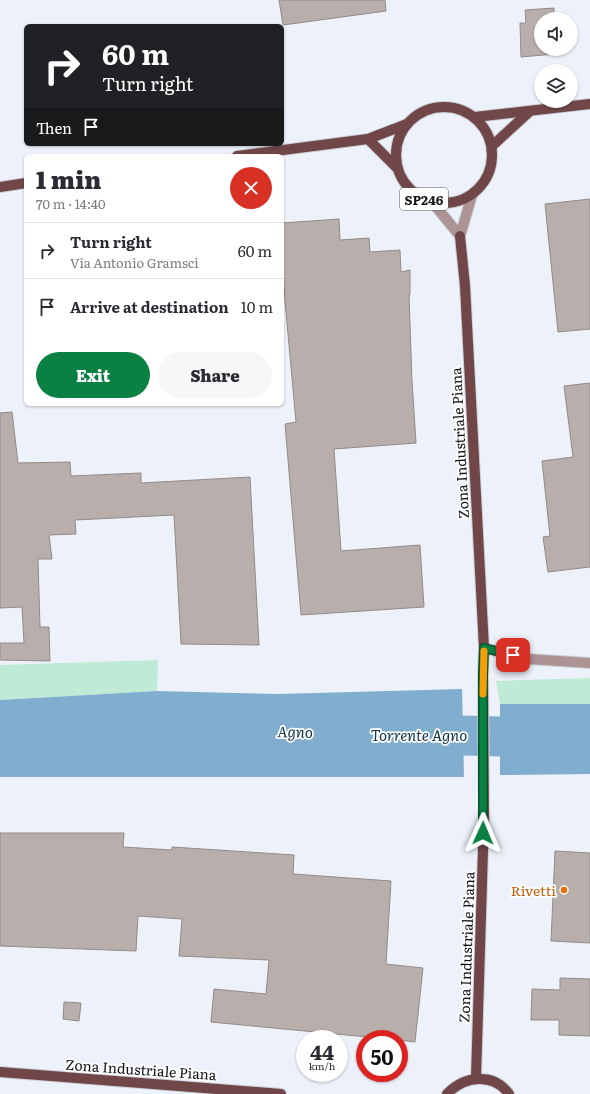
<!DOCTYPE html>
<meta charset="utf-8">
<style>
:root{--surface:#fff;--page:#f7f7f7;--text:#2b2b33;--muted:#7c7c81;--line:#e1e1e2;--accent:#0b8043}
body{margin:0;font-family:Literata,serif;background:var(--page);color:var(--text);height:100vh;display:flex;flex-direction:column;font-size:15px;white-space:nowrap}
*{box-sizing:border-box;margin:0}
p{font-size:13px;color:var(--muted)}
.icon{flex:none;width:22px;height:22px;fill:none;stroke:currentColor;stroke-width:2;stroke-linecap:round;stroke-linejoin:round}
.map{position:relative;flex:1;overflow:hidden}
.side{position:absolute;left:24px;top:154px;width:260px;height:252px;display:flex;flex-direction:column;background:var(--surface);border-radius:6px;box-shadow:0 1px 3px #0004}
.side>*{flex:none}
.hud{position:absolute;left:24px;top:24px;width:260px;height:122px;border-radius:6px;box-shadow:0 1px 3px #0004;background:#202124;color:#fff;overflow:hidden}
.controls{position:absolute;left:534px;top:12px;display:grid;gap:8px}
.controls a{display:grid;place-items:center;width:44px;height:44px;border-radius:50%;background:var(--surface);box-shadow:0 1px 3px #0004;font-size:20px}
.speed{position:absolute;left:296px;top:1030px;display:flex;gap:8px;font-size:20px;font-weight:700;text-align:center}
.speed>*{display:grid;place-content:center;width:52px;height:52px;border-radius:50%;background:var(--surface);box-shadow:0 1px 3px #0004;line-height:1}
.speed small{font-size:10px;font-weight:400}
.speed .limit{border:6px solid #d22;background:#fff;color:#111}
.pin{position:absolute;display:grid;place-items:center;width:34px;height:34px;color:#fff;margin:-17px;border-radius:8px;box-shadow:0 2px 6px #0006}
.me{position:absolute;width:44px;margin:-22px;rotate:1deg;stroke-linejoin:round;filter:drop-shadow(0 0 3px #0008)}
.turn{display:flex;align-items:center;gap:14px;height:84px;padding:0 12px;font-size:18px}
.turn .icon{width:52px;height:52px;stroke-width:2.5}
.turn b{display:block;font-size:28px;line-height:34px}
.then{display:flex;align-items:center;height:38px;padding:0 12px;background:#0003;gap:8px;font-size:15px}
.round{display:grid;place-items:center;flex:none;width:42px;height:42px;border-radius:21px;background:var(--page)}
.overview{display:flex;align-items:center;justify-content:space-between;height:68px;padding:0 12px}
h1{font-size:24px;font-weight:800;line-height:30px}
.cta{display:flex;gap:8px;margin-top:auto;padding:8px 12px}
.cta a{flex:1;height:46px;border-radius:24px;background:var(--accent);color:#fff;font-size:16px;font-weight:800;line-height:46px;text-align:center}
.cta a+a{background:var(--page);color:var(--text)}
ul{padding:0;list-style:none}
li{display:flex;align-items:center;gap:12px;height:56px;padding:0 12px;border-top:1px solid var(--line)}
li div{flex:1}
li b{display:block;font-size:15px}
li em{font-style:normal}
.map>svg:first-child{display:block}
.green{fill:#bfead5}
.water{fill:#81aece}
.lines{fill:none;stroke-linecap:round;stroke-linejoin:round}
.river{stroke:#81aece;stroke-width:40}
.building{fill:#b8afac;stroke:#938a87}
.minor-casing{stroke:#caced5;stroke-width:12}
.major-casing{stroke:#caced5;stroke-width:12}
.minor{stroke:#ac9394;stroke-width:10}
.major{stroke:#704649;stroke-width:10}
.route-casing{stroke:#07532c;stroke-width:10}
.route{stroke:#0b8043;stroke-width:7}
.slow{stroke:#f59e0b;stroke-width:7}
.food-dot{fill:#e8710a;stroke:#fff;stroke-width:1.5}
.labels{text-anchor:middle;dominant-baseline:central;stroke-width:3.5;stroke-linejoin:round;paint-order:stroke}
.shield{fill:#fff;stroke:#58595b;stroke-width:1}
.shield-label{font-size:13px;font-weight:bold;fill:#101215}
.street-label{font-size:14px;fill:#101215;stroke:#fff}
.food-label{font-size:14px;fill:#c56008;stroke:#fff;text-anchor:end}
.water-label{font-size:15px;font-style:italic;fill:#0f334a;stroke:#fff}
</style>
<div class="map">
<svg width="590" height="1094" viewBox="0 0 590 1094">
<rect width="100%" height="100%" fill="#edf2fa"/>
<!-- green -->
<g class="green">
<path d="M158 660 157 691 0 700V665Z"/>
<path d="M590 678V704H500L496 681Z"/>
</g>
<!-- water -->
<g class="water">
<path d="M462 689 464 777H0V700L157 691 277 694Z"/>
<path d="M500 704H590V774L500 775Z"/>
</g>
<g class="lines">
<!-- river -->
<path class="river" d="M408 734 590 739"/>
</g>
<!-- building -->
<g class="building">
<path d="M279 0H385L386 11 283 25Z"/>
<path d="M554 8V19H541V49H554L555 54 521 57 520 23H526L525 10Z"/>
<path d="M590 199V329L558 332 545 204Z"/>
<path d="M339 219 340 240 369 238 370 252 400 250 401 272 410 270V295H409L412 381 416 443 334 449 341 551 420 545 424 607 301 615 285 424 296 422 285 301 282 259V223Z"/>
<path d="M590 383V567L548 572 543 537 550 536 542 461 573 457 564 386Z"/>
<path d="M12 412 18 463 70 462 71 476 141 473V483L250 477 259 645 181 644 174 515 75 520 76 534 49 535 52 559H38L40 627H49L50 661 0 660V643H24L22 607 0 608V413Z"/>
<path d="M0 833H124L123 847 172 850V847L294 855 293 874 391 881 386 964 423 968 415 1042 399 1040V1039H388L211 1022 214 989 266 994 269 960 179 956 182 919 138 916 136 951 0 946Z"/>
<path d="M555 851 590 853V943L551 941Z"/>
<path d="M560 978 590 979V1036L559 1035V1020H531L532 989 560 990Z"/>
<path d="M64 1002 81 1003 79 1021 63 1019Z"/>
</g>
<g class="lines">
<!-- minor casing -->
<g class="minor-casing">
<g id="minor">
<path d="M433 203 460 236"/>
<path d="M460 236 472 195"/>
<path d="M483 675 484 648 528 659 590 663"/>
</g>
</g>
<!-- major casing -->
<g class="major-casing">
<g id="major">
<circle cx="444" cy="155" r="48"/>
<path d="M475 117 590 104"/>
<path d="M368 139 397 168"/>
<path d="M492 146 529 112"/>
<path d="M237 156 368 139 407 124"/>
<path d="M0 187 26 183"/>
<path d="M460 236 465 286 484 648"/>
<path d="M0 1072 281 1094"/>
<path d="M476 1078 484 817 483 675"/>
<path d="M447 1094C464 1076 493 1072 509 1094"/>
</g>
</g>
<!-- minor -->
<use href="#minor" class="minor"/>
<!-- major -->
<use href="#major" class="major"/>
</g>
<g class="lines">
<!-- route casing -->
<g class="route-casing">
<path id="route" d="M483 833V675L484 648 513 655"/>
</g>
<!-- route -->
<use href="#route" class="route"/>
<!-- slow -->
<path class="slow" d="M483 694 484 651"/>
</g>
<!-- markers -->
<circle class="food-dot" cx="564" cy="890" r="4"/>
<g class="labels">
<!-- shield labels -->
<rect class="shield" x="400" y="188" width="48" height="22" rx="3"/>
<g class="shield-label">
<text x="424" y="199">SP246</text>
</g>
<!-- street labels -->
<g class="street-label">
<text transform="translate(459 443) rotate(-93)">Zona Industriale Piana</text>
<text transform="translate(466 947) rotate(-88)">Zona Industriale Piana</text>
<text transform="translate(141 1069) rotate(4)">Zona Industriale Piana</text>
</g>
<!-- food labels -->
<g class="food-label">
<text x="556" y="890">Rivetti</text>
</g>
<!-- water labels -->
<g class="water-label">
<text transform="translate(295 731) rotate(1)">Agno</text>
<text x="419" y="734">Torrente Agno</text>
</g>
</g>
</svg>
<div class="controls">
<a><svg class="icon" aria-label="sound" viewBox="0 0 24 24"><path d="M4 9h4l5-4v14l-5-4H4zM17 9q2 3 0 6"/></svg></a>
<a><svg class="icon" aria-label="layers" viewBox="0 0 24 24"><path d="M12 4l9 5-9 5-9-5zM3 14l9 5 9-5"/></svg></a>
</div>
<div class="speed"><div>44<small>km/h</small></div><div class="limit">50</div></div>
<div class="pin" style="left:513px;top:655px;background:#d93025"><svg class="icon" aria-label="arrive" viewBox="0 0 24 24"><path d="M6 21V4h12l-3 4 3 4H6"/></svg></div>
<svg class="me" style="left:483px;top:833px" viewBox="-20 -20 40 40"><path d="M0-17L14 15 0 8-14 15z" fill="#0b8043" stroke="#fff" stroke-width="4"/></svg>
<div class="hud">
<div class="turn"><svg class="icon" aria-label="right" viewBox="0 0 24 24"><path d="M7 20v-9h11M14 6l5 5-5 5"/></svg><div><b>60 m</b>Turn right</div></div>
<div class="then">Then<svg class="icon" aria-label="arrive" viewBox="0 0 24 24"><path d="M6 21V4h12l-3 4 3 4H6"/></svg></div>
</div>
<section class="side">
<div class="overview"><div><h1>1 min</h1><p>70 m · 14:40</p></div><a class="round" style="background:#d93025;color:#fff"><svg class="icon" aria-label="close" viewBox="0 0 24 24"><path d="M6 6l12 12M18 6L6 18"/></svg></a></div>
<ul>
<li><svg class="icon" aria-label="right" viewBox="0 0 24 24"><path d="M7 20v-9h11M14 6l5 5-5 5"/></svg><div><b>Turn right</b><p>Via Antonio Gramsci</p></div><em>60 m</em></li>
<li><svg class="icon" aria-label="arrive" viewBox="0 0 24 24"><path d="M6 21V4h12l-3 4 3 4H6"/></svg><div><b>Arrive at destination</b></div><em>10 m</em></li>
</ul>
<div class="cta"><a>Exit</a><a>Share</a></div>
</section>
</div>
